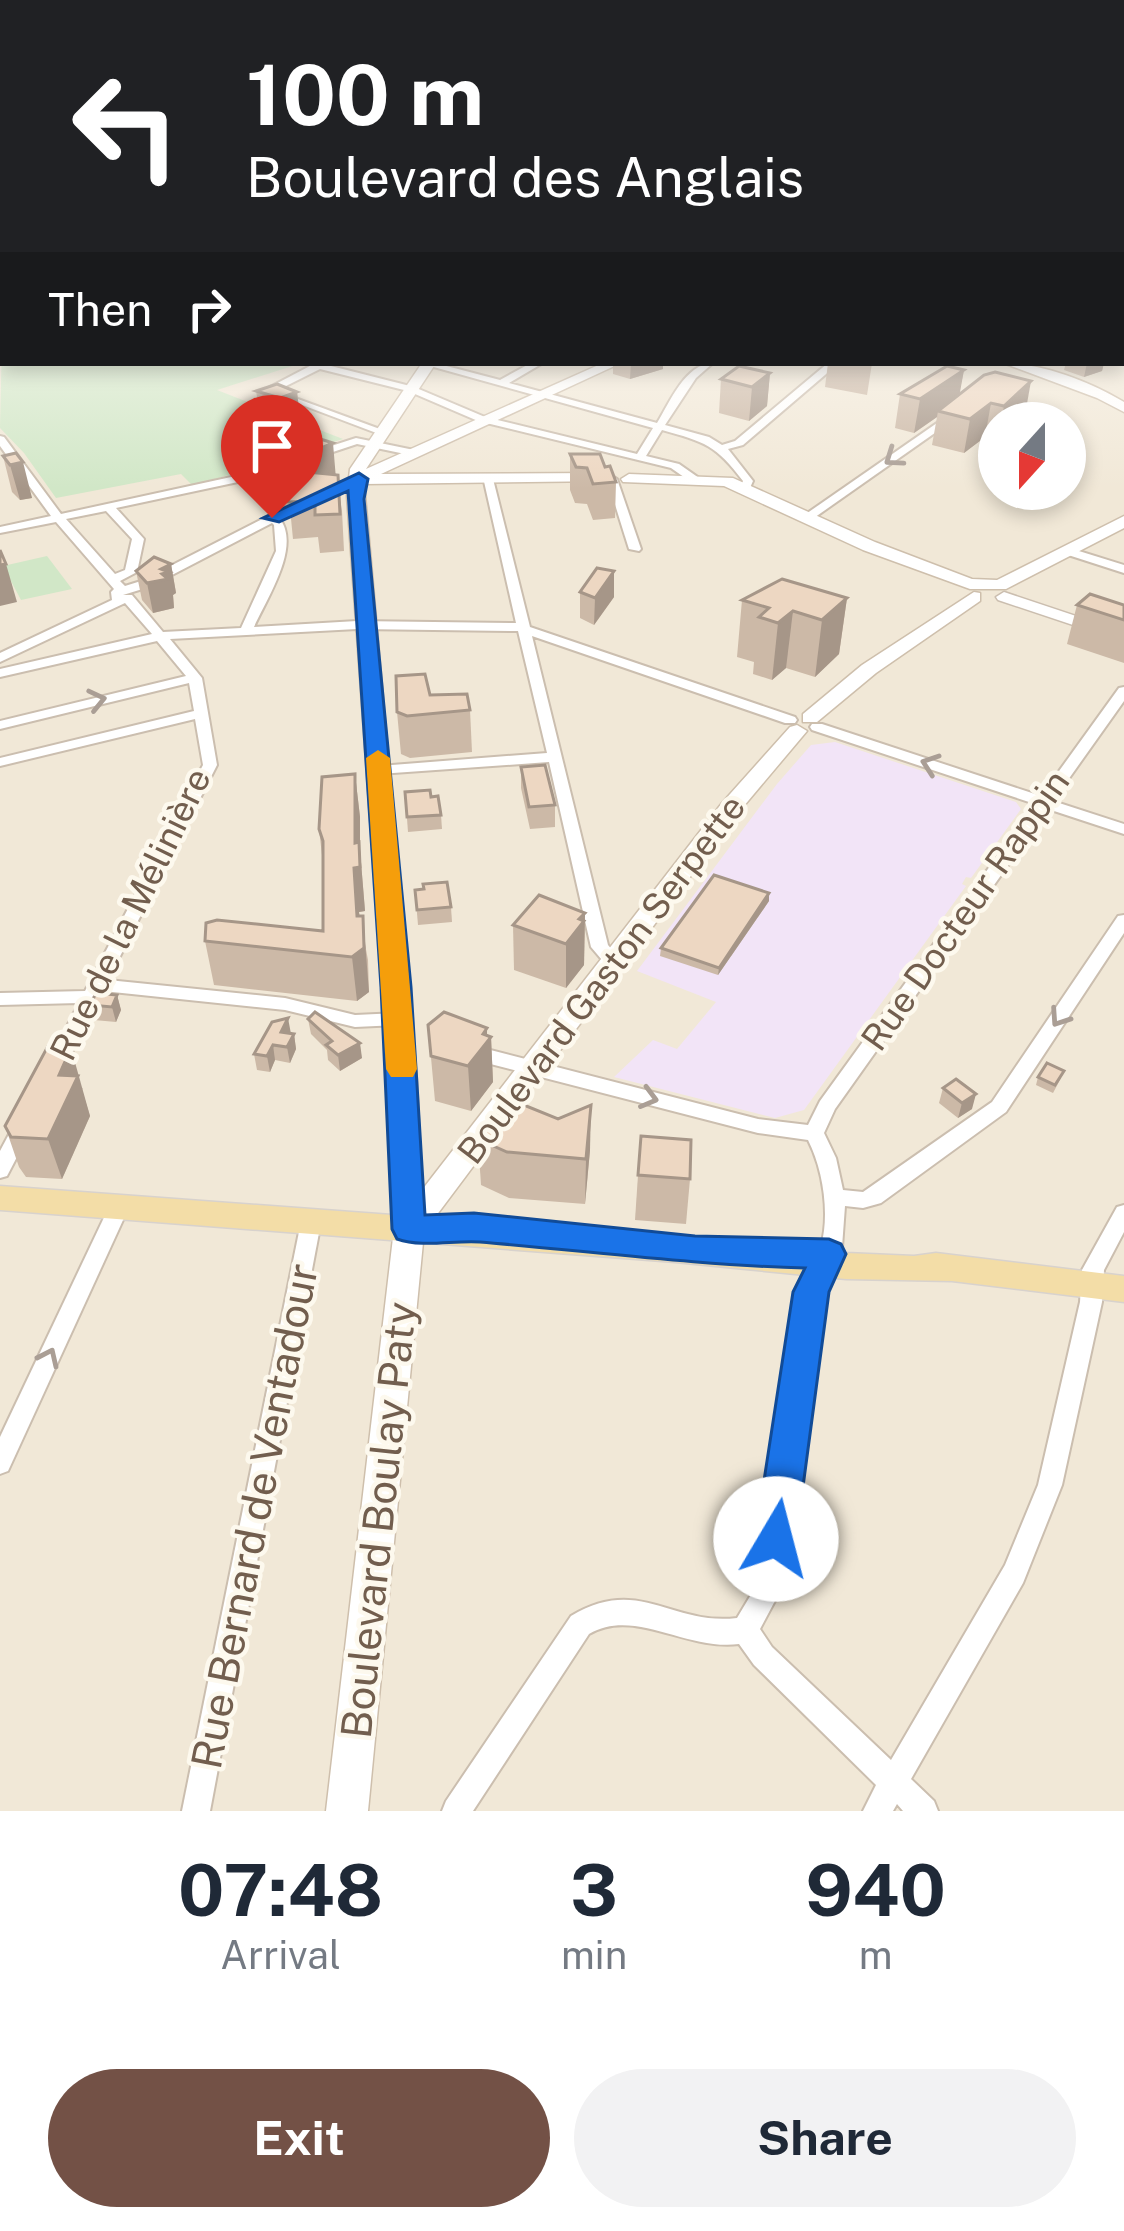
<!DOCTYPE html>
<meta charset="utf-8">
<style>
:root{--surface:#fff;--page:#f2f2f3;--text:#1f2937;--muted:#747a83;--accent:#735146}
body{margin:0;font-family:"Public Sans",sans-serif;background:var(--page);color:var(--text);height:100vh;display:flex;flex-direction:column;font-size:45px;white-space:nowrap}
*{box-sizing:border-box;margin:0}
p{font-size:39px;color:var(--muted)}
.icon{flex:none;width:66px;height:66px;fill:none;stroke:currentColor;stroke-width:2;stroke-linecap:round;stroke-linejoin:round}
.map{position:relative;height:1811px;overflow:hidden}
.panel{display:flex;flex-direction:column;background:var(--surface);flex:1}
.panel>*{flex:none}
.banner{position:absolute;left:0px;top:0px;width:1125px;height:366px;box-shadow:0 6px 18px #0003;background:#202124;color:#fff;overflow:hidden}
.needle{width:78px;rotate:201deg}
.tools{position:absolute;left:978px;top:402px;display:grid;gap:24px}
.tools a{display:grid;place-items:center;width:108px;height:108px;border-radius:50%;background:var(--surface);box-shadow:0 6px 18px #0003;font-size:60px}
.pin{position:absolute;display:grid;place-items:center;width:102px;height:102px;color:#fff;margin:-123px -51px;border-radius:50% 50% 50% 0;rotate:-45deg;box-shadow:0 0 12px #0007}
.pin .icon{rotate:45deg}
.me{position:absolute;width:132px;margin:-66px;rotate:8deg;stroke-linejoin:round;filter:drop-shadow(0 0 9px #0008)}
.turn{display:flex;align-items:center;gap:42px;height:252px;padding:0 48px;font-size:54px}
.turn .icon{width:156px;height:156px;stroke-width:2.5}
.turn b{display:block;font-size:84px;line-height:102px}
.then{display:flex;align-items:center;height:114px;padding:0 48px;background:#0003;gap:24px;font-size:45px}
.eta{display:flex;justify-content:space-evenly;align-items:center;height:204px;text-align:center}
.eta b{font-size:72px;font-weight:700;line-height:84px}
.button{display:flex;gap:24px;margin-top:auto;padding:24px 48px}
.button a{flex:1;height:138px;border-radius:72px;background:var(--accent);color:#fff;font-size:48px;font-weight:700;line-height:138px;text-align:center}
.button a+a{background:var(--page);color:var(--text)}
.map>svg:first-child{display:block}
.residential{fill:#f1e8d7;fill-rule:evenodd}
.education{fill:#f2e4f7}
.green{fill:#d1e7c7}
.lines{fill:none;stroke-linecap:round;stroke-linejoin:round}
.minor-casing{stroke:#cbbeaf;stroke-width:4}
.tertiary-casing{stroke:#cbbeaf;stroke-width:3}
.secondary-casing{stroke:#cebfac;stroke-width:3}
.primary-casing{stroke:#d8d2cd;stroke-width:3}
.minor{fill:#fff;fill-rule:evenodd}
.tertiary{fill:#fff;fill-rule:evenodd}
.secondary{fill:#fff;fill-rule:evenodd}
.primary{fill:#f3dda7;fill-rule:evenodd}
.wall{fill:#ccb9a7}
.shaded-wall{fill:#a69688}
.building{fill:#edd7c2;stroke:#a69688;stroke-width:3}
.oneway{stroke:#aa9e95}
.route{fill:#1a73e8;stroke:#114b97;stroke-width:3}
.slow{fill:#f59e0b}
.labels{text-anchor:middle;dominant-baseline:central;stroke-width:9;stroke-linejoin:round;paint-order:stroke}
.street-label{font-size:36px;fill:#725e4e;stroke:#fdf9ee}
.near-street-label{font-size:42px;fill:#725e4e;stroke:#fdf9ee}
</style>
<div class="map">
<svg width="1124" height="1811" viewBox="0 0 1124 1811">
<rect width="100%" height="100%" fill="#faf5e8"/>
<!-- residential -->
<path class="residential" d="M0 235 3 363H1122L1124 235V1811H0ZM999 423H1065V489H999Z"/>
<!-- education -->
<path class="education" d="M835 742 1016 802 1021 809 971 878 966 877 962 884 966 886 804 1110 775 1118 614 1077 653 1040 677 1049 716 1002 637 971 777 784 811 745Z"/>
<!-- green -->
<g class="green">
<path d="M3 293V363H302L217 390 343 439 209 481 192 485 181 474 56 498 24 453 0 428Z"/>
<path d="M47 556 72 589 21 600 3 566Z"/>
</g>
<g class="lines">
<!-- minor casing -->
<g class="minor-casing">
<g id="minor">
<rect x="1122" y="241" width="2" height="5"/>
<rect x="0" y="254" width="3" height="5"/>
<rect x="0" y="288" width="3" height="5"/>
<path d="M1124 324V330L1122 331V325Z"/>
<path d="M303 363H329L327 365 414 387 485 417 637 454 653 428 423 364 435 363 500 380 531 363H543L509 383 657 423C670 402 685 364 713 363L696 378 665 425 709 437 722 445 735 441 828 363H839L743 445 728 449 753 481 749 490 745 491 740 488 743 481C716 445 705 442 662 430L646 456 679 464 699 478V482H691L671 468 478 421 408 391 320 369 276 391 388 432 379 434 268 392V388L310 366Z"/>
<path d="M950 414 959 416 811 520H803V516Z"/>
<path d="M0 436 4 437 61 514 245 474 356 438 414 450 415 452 410 455 357 444 252 479 116 508 144 539 137 572 120 581 125 586 141 581 329 485 363 477V481L337 489 280 519C301 547 267 598 254 627L357 621 516 623 483 477 492 475 530 627 795 717 797 720 795 723H785L532 636 608 945 623 963 614 969 608 967 591 947 549 762 379 774 372 770 379 766 547 753 518 631 357 629 170 639 202 678 217 765 108 980 285 998 355 1015 398 1013 404 1015 407 1019 404 1023 398 1025 355 1027 285 1010 103 991 64 1068H50L48 1063 79 1003 0 1005V993L85 991 203 765 195 719 0 766V758L194 711 189 683 0 729V721L186 676 157 641 0 677V669L152 634 125 603 0 662V653L112 600 111 592 114 589 56 522 0 533V527L51 516 0 446ZM106 511 132 539 125 570 115 574 66 519ZM272 523 274 525 276 551 241 628 163 632 132 595H123L149 587Z"/>
<path d="M612 476 617 479 641 549 639 551 629 549 607 479Z"/>
<path d="M1066 547 1124 565V573L1062 553V549Z"/>
<path d="M1124 687V701L1053 801 1124 824V834L1048 809 835 1109 824 1133 836 1158 843 1190 863 1192 992 1102 1118 916 1124 915V933L1006 1112 881 1203 863 1208 845 1206 842 1247 822 1292 777 1597 760 1629 772 1647 891 1760 1005 1565 1038 1485 1080 1302 1082 1270 1117 1207 1124 1205V1232L1104 1270 1102 1302 1062 1485 1023 1583 911 1779 934 1801 938 1811H903L897 1804 893 1811H863L876 1785 754 1665 739 1644C686 1651 634 1607 589 1634L473 1811H442L446 1801 571 1616C640 1575 670 1626 737 1618L752 1593 800 1292C806 1277 816 1262 821 1246 830 1214 823 1169 808 1140L758 1133 471 1059 464 1057 462 1052 464 1047 471 1045 758 1119 808 1125 820 1101 1035 804 812 730 810 727 812 724H822L1041 796 1119 688Z"/>
<path d="M22 1121 29 1123 32 1128 7 1176 0 1178V1151L15 1123Z"/>
<path d="M119 1199 126 1201 129 1207 8 1471 0 1474V1437L109 1207 112 1201Z"/>
<path d="M311 1214 318 1216 321 1222 210 1811H182L301 1222 304 1216Z"/>
</g>
</g>
<!-- tertiary casing -->
<g class="tertiary-casing">
<g id="tertiary">
<rect x="0" y="235" width="3" height="5"/>
<path d="M1004 592 1124 632V642L998 600 996 597Z"/>
</g>
</g>
<!-- secondary casing -->
<g class="secondary-casing">
<g id="secondary">
<path d="M422 363H436L366 469 603 363H621L381 474 603 473 609 475V481L364 484 417 1082 422 1190 722 803 790 727 797 725 807 731 738 813 424 1232 368 1811H326L394 1229 389 1082 347 496 350 469Z"/>
<path d="M1003 363C1042 363 1091 382 1124 402V412L1097 398Z"/>
<path d="M629 474 733 478 875 542 972 579 997 580 1124 516V528L1006 589H970L863 550 724 486 623 482 621 479Z"/>
<path d="M974 592 980 593V601L876 673 817 722H803V714L862 665Z"/>
</g>
</g>
<!-- primary casing -->
<g class="primary-casing">
<path id="primary" d="M0 1186 675 1236 846 1253 914 1256 936 1253 1124 1276V1302L952 1281 846 1279 675 1262 0 1210Z"/>
</g>
<!-- minor -->
<use href="#minor" class="minor"/>
<!-- tertiary -->
<use href="#tertiary" class="tertiary"/>
<!-- secondary -->
<use href="#secondary" class="secondary"/>
<!-- primary -->
<use href="#primary" class="primary"/>
</g>
<!-- wall -->
<g class="wall">
<path d="M1122 263 1124 264V318L1122 317Z"/>
<path d="M613 363H663V369L630 379 613 374Z"/>
<path d="M828 363H872L867 395 825 387Z"/>
<path d="M1066 363H1104L1102 371 1084 377 1064 370Z"/>
<path d="M964 370 959 394 984 375 1025 415 1016 423H999L997 441 985 437 964 453 932 445 937 417 914 433 895 428 900 394Z"/>
<path d="M770 373 767 406 749 421 719 413 721 379Z"/>
<path d="M256 391 297 392 299 409 282 415 259 408Z"/>
<path d="M314 437 336 475 342 511 344 551 320 553 318 537 293 539 288 488 283 487 279 451Z"/>
<path d="M16 453 32 498 20 500 12 492 3 456Z"/>
<path d="M570 454 605 467 616 482 615 518 593 520 587 504 575 503 570 490Z"/>
<path d="M171 564 176 593 173 595 174 608 153 613 142 600 136 571Z"/>
<path d="M580 592 614 597 594 625 580 618Z"/>
<path d="M847 598 839 654 815 677 786 668 772 680 753 674 754 662 737 657 742 600Z"/>
<path d="M1077 605H1124V663L1067 644Z"/>
<path d="M430 695 470 710 472 752 410 758 401 754 397 712Z"/>
<path d="M521 767 555 805V827L530 829 521 788Z"/>
<path d="M355 774 360 817V850L365 911 359 912 368 960 369 992 357 1001 214 985 205 941 323 931V864L319 829Z"/>
<path d="M405 792 431 797 441 815 442 829 408 832Z"/>
<path d="M424 889 451 907 452 922 418 925 415 890Z"/>
<path d="M769 901 718 975 660 956 661 948Z"/>
<path d="M585 913 584 965 566 988 514 970 513 925Z"/>
<path d="M117 995 121 1010 116 1022 94 1020 90 1005Z"/>
<path d="M308 1019 362 1058 340 1071 328 1060 327 1050 311 1034Z"/>
<path d="M428 1025 487 1028V1035L491 1037 493 1082 471 1111 435 1101Z"/>
<path d="M291 1034H294L296 1049 290 1063 275 1060 270 1072 257 1070 254 1054Z"/>
<path d="M1038 1077 1061 1078 1053 1093 1036 1085Z"/>
<path d="M83 1088 82 1090 90 1116 62 1179 26 1177 19 1167 5 1126Z"/>
<path d="M943 1088 972 1109 958 1118 939 1103Z"/>
<path d="M478 1139 590 1150 585 1204 509 1198 481 1185Z"/>
<path d="M638 1175 690 1179 686 1224 635 1220Z"/>
</g>
<!-- shaded-wall -->
<g class="shaded-wall">
<path d="M631 363H663V369L630 379Z"/>
<path d="M1087 363H1104L1102 371 1084 377Z"/>
<path d="M964 370 958 403 938 411 937 417 914 433 920 399Z"/>
<path d="M770 373 767 406 749 421 752 387Z"/>
<path d="M1031 381 1025 415 1016 423H1001L1004 406Z"/>
<path d="M297 392 299 409 282 415 280 398Z"/>
<path d="M991 403 985 437 964 453 970 419Z"/>
<path d="M333 443 336 479 303 493 298 458Z"/>
<path d="M23 462 32 498 20 500 10 465Z"/>
<path d="M6 564 17 602 0 606V565Z"/>
<path d="M171 564 176 593 173 595 174 608 153 613 147 583 161 569Z"/>
<path d="M614 571V597L594 625 595 598Z"/>
<path d="M847 598 839 654 815 677 822 620Z"/>
<path d="M793 611 786 668 772 680 778 623Z"/>
<path d="M355 774 360 817V850L365 911 359 912 362 950 363 916 369 992 357 1001 352 957 357 916 354 868Z"/>
<path d="M769 893V901L718 975 719 968Z"/>
<path d="M585 913 584 965 566 988V944Z"/>
<path d="M117 995 121 1010 116 1022 112 1007Z"/>
<path d="M288 1018 291 1034 283 1048 281 1032Z"/>
<path d="M487 1028V1041L491 1037 493 1082 471 1111 468 1066Z"/>
<path d="M294 1034 296 1049 290 1063 287 1047Z"/>
<path d="M360 1043 362 1058 340 1071 338 1055Z"/>
<path d="M273 1045 275 1060 270 1072 267 1056Z"/>
<path d="M71 1048 90 1116 62 1179 48 1139 59 1075Z"/>
<path d="M976 1094 972 1109 958 1118 962 1103Z"/>
<path d="M591 1105 590 1150 585 1204 586 1159Z"/>
</g>
<!-- building -->
<g class="building">
<path d="M739 366 770 373 752 387 721 379Z"/>
<path d="M947 366 964 370 920 399 900 394Z"/>
<path d="M995 372 1031 381 1004 406 991 403 970 419 938 411 984 375Z"/>
<path d="M277 384 297 392 280 398 256 391Z"/>
<path d="M314 437 333 443 298 458 279 451Z"/>
<path d="M16 453 23 462 10 465 3 456Z"/>
<path d="M570 454H600L605 467 610 466 616 482 593 484 587 468 576 467Z"/>
<path d="M307 472 338 475 340 514 315 515V501L288 502V481Z"/>
<path d="M0 550 6 564 0 565Z"/>
<path d="M154 557 171 564 161 569 169 572 162 574 168 579 147 583 136 571Z"/>
<path d="M597 568 614 571 595 598 580 592Z"/>
<path d="M782 579 847 598 822 620 793 611 778 623 759 617 769 608 742 600Z"/>
<path d="M1090 594 1124 605V620L1077 605Z"/>
<path d="M425 674 430 695 467 694 470 710 407 716 397 712 396 676Z"/>
<path d="M545 765 555 805 529 807 521 767Z"/>
<path d="M355 774V843L359 842 360 867 354 868 357 916H363L364 948 352 957 205 941 206 923 217 920 323 931V841L319 829 322 777Z"/>
<path d="M430 790 431 797 438 796 441 815 407 817 405 792Z"/>
<path d="M714 875 769 893 719 968 661 948Z"/>
<path d="M447 882 451 907 417 910 415 890 424 889 423 884Z"/>
<path d="M539 895 585 913 579 919 584 921 566 944 513 925Z"/>
<path d="M96 993 117 995 112 1007 90 1005Z"/>
<path d="M315 1012 360 1043 338 1055 326 1045 332 1041 308 1019Z"/>
<path d="M444 1012 487 1028 483 1034 491 1037 468 1066 431 1056 428 1025Z"/>
<path d="M288 1018 281 1032 294 1034 287 1047 273 1045 267 1056 254 1054 272 1022Z"/>
<path d="M48 1046 71 1048 59 1075 78 1076 48 1139 11 1137 5 1126Z"/>
<path d="M1047 1063 1064 1071 1055 1085 1038 1077Z"/>
<path d="M956 1079 976 1094 962 1103 943 1088Z"/>
<path d="M509 1099 558 1119 591 1105 586 1159 507 1152 478 1139Z"/>
<path d="M641 1136 691 1140 690 1179 638 1175Z"/>
</g>
<!-- one-way arrows -->
<defs><path id="oneway-chevron" d="M-2-3.5L2.5 0L-2 3.5" fill="none" stroke-width="1.6" stroke-linecap="round" stroke-linejoin="round" transform="scale(3)"/></defs>
<g class="oneway">
<use href="#oneway-chevron" transform="translate(893 458) rotate(145)"/>
<use href="#oneway-chevron" transform="translate(97 700) rotate(-13)"/>
<use href="#oneway-chevron" transform="translate(930 764) rotate(-161)"/>
<use href="#oneway-chevron" transform="translate(1059 1018) rotate(124)"/>
<use href="#oneway-chevron" transform="translate(649 1098) rotate(15)"/>
<use href="#oneway-chevron" transform="translate(49 1357) rotate(-65)"/>
</g>
<!-- sky -->
<linearGradient id="sky" x2="0" y2="1"><stop stop-color="#97c3e6"/><stop offset="0.48" stop-color="#fdfaf5"/><stop offset="1" stop-color="#fdfaf5" stop-opacity="0"/></linearGradient>
<rect width="1124" height="489" fill="url(#sky)"/>
<!-- route -->
<path class="route" d="M359 473 368 479 364 499 411 987 425 1215 474 1213 695 1236 829 1239 841 1244 846 1254 829 1292 796 1539 790 1553 776 1559 761 1553 755 1539 793 1292 805 1268C695 1265 589 1251 480 1242 453 1240 423 1248 397 1239L392 1229 381 987 348 491 279 522 263 518Z"/>
<!-- slow -->
<path class="slow" d="M378 750 390 758 417 1069 413 1077H391L386 1069 366 758Z"/>
<g class="labels">
<!-- street labels -->
<g class="street-label">
<text transform="translate(965 910) rotate(-55)">Rue Docteur Rappin</text>
<text transform="translate(130 914) rotate(-64)">Rue de la Mélinière</text>
<text transform="translate(601 979) rotate(-53)">Boulevard Gaston Serpette</text>
</g>
<!-- near-street labels -->
<g class="near-street-label">
<text transform="translate(254 1516) rotate(-79)">Rue Bernard de Ventadour</text>
<text transform="translate(378 1520) rotate(-84)">Boulevard Boulay Paty</text>
</g>
</g>
</svg>
<div class="tools">
<a><svg class="needle" viewBox="-14 -14 28 28"><path d="M0-13l5 13h-10z" fill="#e53935"/><path d="M0 13l5-13h-10z" fill="#747a83"/></svg></a>
</div>
<div class="pin" style="left:272px;top:518px;background:#d93025"><svg class="icon" aria-label="arrive" viewBox="0 0 24 24"><path d="M6 21V4h12l-3 4 3 4H6"/></svg></div>
<svg class="me" style="left:776px;top:1539px" viewBox="-20 -20 40 40"><circle r="19" fill="#fff"/><path d="M0-13L10 11 0 6-10 11z" fill="#1a73e8"/></svg>
<div class="banner">
<div class="turn"><svg class="icon" aria-label="left" viewBox="0 0 24 24"><path d="M17 20v-9H6M10 6l-5 5 5 5"/></svg><div><b>100 m</b>Boulevard des Anglais</div></div>
<div class="then">Then<svg class="icon" aria-label="right" viewBox="0 0 24 24"><path d="M7 20v-9h11M14 6l5 5-5 5"/></svg></div>
</div>
</div>
<section class="panel">
<div class="eta">
<div><b>07:48</b><p>Arrival</p></div>
<div><b>3</b><p>min</p></div>
<div><b>940</b><p>m</p></div>
</div>
<div class="button"><a>Exit</a><a>Share</a></div>
</section>
